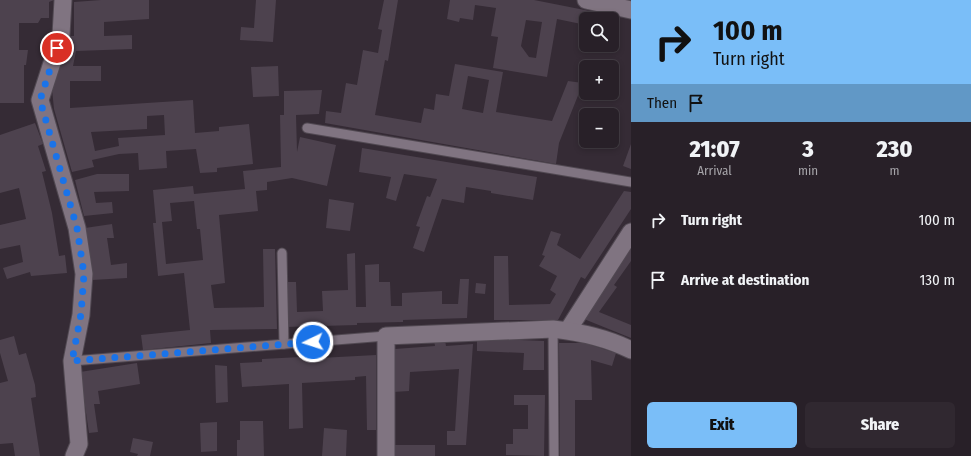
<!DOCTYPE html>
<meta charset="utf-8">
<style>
:root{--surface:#282028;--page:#302830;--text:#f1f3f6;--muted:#a5a3a8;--line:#443e45;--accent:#7abef8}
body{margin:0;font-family:"Fira Sans Condensed",sans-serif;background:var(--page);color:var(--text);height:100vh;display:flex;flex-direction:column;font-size:15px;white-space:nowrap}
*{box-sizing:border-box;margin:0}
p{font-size:13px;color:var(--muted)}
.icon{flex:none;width:22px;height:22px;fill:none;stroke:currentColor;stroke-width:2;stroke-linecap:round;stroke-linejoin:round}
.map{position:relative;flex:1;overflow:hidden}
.drawer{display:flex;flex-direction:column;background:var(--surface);width:340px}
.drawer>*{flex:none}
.guide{background:#7abef8;color:#111;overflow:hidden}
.buttons{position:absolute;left:579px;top:12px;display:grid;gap:8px}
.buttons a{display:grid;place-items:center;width:40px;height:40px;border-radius:6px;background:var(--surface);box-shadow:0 2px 6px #0003,0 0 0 1px var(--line);font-size:20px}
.pin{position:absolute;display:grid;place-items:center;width:34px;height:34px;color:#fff;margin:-17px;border:2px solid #fff;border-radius:50%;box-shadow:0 1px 4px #0007}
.me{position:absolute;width:44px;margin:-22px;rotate:266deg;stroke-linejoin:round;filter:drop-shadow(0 0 3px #0008)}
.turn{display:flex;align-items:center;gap:14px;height:84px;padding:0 16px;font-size:18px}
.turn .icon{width:52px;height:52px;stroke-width:2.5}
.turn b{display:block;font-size:28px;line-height:34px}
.then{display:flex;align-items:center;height:38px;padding:0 16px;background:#0003;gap:8px;font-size:15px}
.eta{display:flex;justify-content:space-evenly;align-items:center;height:68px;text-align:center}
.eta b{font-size:24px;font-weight:800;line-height:28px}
.cta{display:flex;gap:8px;margin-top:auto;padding:8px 16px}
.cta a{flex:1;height:46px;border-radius:6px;background:var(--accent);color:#111;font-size:16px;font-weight:800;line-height:46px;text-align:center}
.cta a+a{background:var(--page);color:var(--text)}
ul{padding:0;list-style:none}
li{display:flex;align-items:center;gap:12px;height:60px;padding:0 16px}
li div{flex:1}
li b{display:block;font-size:15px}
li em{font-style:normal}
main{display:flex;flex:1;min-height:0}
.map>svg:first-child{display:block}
.building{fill:#4d424e;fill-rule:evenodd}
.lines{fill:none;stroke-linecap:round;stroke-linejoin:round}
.lane-casing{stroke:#514952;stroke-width:11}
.street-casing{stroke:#514952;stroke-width:19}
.lane{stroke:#807481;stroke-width:9}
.street{stroke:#807481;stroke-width:17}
.route{stroke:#1a73e8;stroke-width:7;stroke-dasharray:0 12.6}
</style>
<main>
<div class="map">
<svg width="631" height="456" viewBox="0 0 631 456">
<rect width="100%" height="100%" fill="#352b35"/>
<!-- building -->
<g class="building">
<path d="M0 0H54L49 2V18H41L38 23H19V50H28L26 65H24V103H0Z"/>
<path d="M101 0H149V19L104 22V36L132 35V49L76 51 73 66H101V81H70V108L193 100 195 133 219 131V127L249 124 253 164 217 168V172L200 173 196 149 166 151 167 168 139 170 138 153 119 154 92 160 94 167 72 172 54 109 52 89 67 36H74V2ZM164 115 165 135 118 138 119 146 95 151 91 132 147 129V116Z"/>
<path d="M256 0H276L273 42 240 40 241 27 254 28Z"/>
<path d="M384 0H398L388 61 385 60 375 115 421 123 424 108 434 110 436 94 449 96 455 64 503 72 496 112 552 121 568 81 583 83 559 143 556 164 325 123 326 111 341 113 346 83 357 85 363 50 378 53 382 30 378 29ZM468 76 489 80 483 113 462 109Z"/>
<path d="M450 0H534L605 14 604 19H586V25L557 19 547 77 493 68 498 37 491 36 496 8 475 5 473 20 460 18 459 22 447 19ZM526 20 542 22 536 58 529 57 521 46Z"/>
<path d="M278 66 279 96 253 97 251 67Z"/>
<path d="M322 90 319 114 296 115 297 152 300 137 336 145 327 186 292 178 267 182V190L256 191 258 211 219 215 225 283 211 285 214 308 264 307 263 249H275L277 329 210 330 211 343 143 350 141 335 190 330 184 273 158 276 153 223H156L153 190 193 186 194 194 245 189 243 171 281 167 280 115H284V91ZM194 201 197 229H200L203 260 166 264 162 222 172 221 170 203Z"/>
<path d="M35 123 43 144 38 146 46 171 42 172 52 213 59 256 65 255 67 273 31 276 30 272 7 279 3 268 23 262 20 245 0 249V225L26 219 19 188 0 193V135Z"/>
<path d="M631 144V169L623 166Z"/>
<path d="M362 148 537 177 533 200 491 193V191L466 187 464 203 442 199 424 252 413 248 420 227 416 226 427 196 430 197 437 179 404 174 396 201 386 198 391 177 359 172Z"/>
<path d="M97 174H129V191L94 192 96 203 112 202 113 213 84 216 75 180Z"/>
<path d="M624 191 631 192V209L585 279 581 277 558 320H494V256H508L509 305 550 304 556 294 550 290 557 276 539 266 545 256 542 255 551 231 561 234 557 245 580 259Z"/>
<path d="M329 199 354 203 350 231 326 228Z"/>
<path d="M112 224 114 238H107L111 265 127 263V278L92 280 85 228Z"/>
<path d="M631 244V261L614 285 617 287 599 312 631 325V338L579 317Z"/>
<path d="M355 253 356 307H366L365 265 379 264V282H390L391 306H402V293L442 291V304H458L460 279H469L467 318 403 320V322L357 323V325L285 327 284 282H296L297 312 323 311 322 291 348 290 347 254Z"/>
<path d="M476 283 486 284 485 294 475 293Z"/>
<path d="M14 336 19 355 26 353 35 385 36 397 31 398 40 456H15L13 443 0 444V383L8 381 0 353V340Z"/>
<path d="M477 338 544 341V370H523L524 353 477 351Z"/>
<path d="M434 340H445L446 346 473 344 466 445H447V431H455L459 369 410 372 409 391 393 392 395 349 435 346Z"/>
<path d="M559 343H591V345L616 353 612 366 591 360 592 400H575V456H560Z"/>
<path d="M376 355V430H367L366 376 355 377V380L302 383 303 428 289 429V384L242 387 240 363 262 362V359L301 357V359Z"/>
<path d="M137 363 140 384 98 391 100 404H94L98 432 89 433 80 372Z"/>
<path d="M215 365 227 366 228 402 216 403Z"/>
<path d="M514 395H545L544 456 506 455V444H513V429H528V405H514Z"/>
<path d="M240 421H263L264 456H237V440H240Z"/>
<path d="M217 422V451L201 452 200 423Z"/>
<path d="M324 428 347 430 346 456H322Z"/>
<path d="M133 438 153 442 150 456H137L138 454 130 452Z"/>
<path d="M392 445H435V456H391Z"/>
</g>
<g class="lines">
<!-- lane casing -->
<g class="lane-casing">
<g id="lane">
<path d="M307 128 631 182"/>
<path d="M282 253 284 344"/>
<path d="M553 329 554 456"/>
<path d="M72 361 386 336"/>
</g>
</g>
<!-- street casing -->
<g class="street-casing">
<g id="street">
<path d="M63 0 61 35 40 100 77 228 84 274 81 315 72 361 79 444 74 456"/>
<path d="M586 0 631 10"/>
<path d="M568 330 631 232"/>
<path d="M386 456V336L553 329C580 332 607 338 631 350"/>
</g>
</g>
<!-- lane -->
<use href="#lane" class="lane"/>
<!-- street -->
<use href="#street" class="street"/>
</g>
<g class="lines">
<!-- route -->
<path class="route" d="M57 48 40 100 77 228 84 274 81 314 72 361 313 342"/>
</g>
</svg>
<div class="buttons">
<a><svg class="icon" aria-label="search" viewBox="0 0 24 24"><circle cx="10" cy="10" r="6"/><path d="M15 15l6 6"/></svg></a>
<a>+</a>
<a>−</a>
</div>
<div class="pin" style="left:57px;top:48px;background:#d93025"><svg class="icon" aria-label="arrive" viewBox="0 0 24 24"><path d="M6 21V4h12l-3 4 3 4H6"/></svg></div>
<svg class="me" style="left:313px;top:342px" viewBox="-20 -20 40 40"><circle r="17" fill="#1a73e8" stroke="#fff" stroke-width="3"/><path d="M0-11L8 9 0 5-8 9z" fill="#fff"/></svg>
</div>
<section class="drawer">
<div class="guide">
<div class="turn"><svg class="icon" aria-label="right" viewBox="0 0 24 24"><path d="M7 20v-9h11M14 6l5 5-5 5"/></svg><div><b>100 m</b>Turn right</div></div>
<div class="then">Then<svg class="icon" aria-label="arrive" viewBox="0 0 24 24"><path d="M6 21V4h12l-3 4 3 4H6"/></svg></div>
</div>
<div class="eta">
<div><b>21:07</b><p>Arrival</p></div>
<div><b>3</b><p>min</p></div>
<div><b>230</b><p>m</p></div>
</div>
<ul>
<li><svg class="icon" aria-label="right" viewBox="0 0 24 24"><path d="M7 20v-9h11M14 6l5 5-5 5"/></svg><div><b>Turn right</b></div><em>100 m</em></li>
<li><svg class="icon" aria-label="arrive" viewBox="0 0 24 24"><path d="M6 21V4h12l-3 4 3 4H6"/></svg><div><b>Arrive at destination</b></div><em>130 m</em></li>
</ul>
<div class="cta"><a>Exit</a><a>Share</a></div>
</section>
</main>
